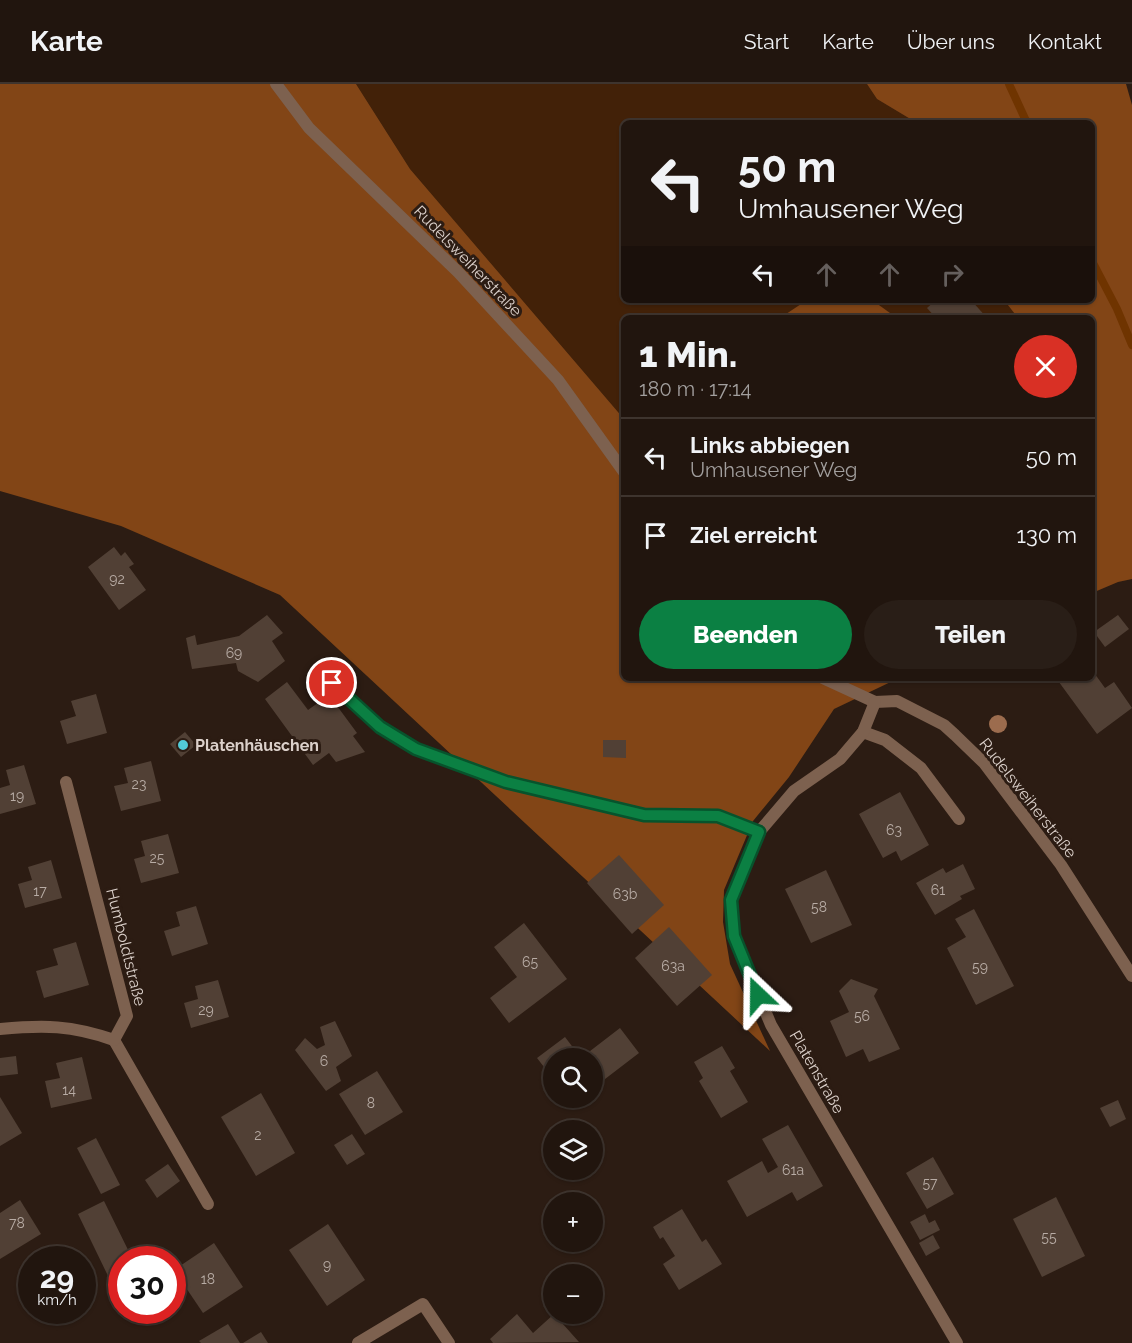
<!DOCTYPE html>
<html lang="de">
<meta charset="utf-8">
<style>
:root{--surface:#21150e;--page:#291e17;--text:#f1f3f6;--muted:#a29f9e;--line:#3e342e;--accent:#0b8043}
body{margin:0;font-family:Raleway,sans-serif;background:var(--page);color:var(--text);height:100vh;display:flex;flex-direction:column;font-size:22px;white-space:nowrap}
*{box-sizing:border-box;margin:0}
p{font-size:20px;color:var(--muted)}
.icon{flex:none;width:33px;height:33px;fill:none;stroke:currentColor;stroke-width:2;stroke-linecap:round;stroke-linejoin:round}
.map{position:relative;flex:1;overflow:hidden}
.sheet{position:absolute;left:621px;top:231px;width:474px;height:366px;display:flex;flex-direction:column;background:var(--surface);border-radius:9px;box-shadow:0 2px 4px #0004,0 0 0 2px var(--line)}
.sheet>*{flex:none}
.banner{position:absolute;left:621px;top:36px;width:474px;height:183px;border-radius:9px;box-shadow:0 2px 4px #0004,0 0 0 2px var(--line);background:#21150e;color:var(--text);overflow:hidden}
.buttons{position:absolute;left:543px;top:964px;display:grid;gap:12px}
.buttons a{display:grid;place-items:center;width:60px;height:60px;border-radius:50%;background:var(--surface);box-shadow:0 2px 4px #0004,0 0 0 2px var(--line);font-size:30px}
.speed{position:absolute;left:18px;top:1162px;display:flex;gap:12px;font-size:30px;font-weight:700;text-align:center}
.speed>*{display:grid;place-content:center;width:78px;height:78px;border-radius:50%;background:var(--surface);box-shadow:0 2px 4px #0004,0 0 0 2px var(--line);line-height:1}
.speed small{font-size:15px;font-weight:400}
.speed .limit{border:9px solid #d22;background:#fff;color:#111}
.pin{position:absolute;display:grid;place-items:center;width:51px;height:51px;color:#fff;margin:-26px;border:3px solid #fff;border-radius:50%;box-shadow:0 2px 6px #0007}
.me{position:absolute;width:66px;margin:-33px;rotate:337deg;stroke-linejoin:round;filter:drop-shadow(0 0 4px #0008)}
.turn{display:flex;align-items:center;gap:21px;height:126px;padding:0 18px;font-size:27px}
.turn .icon{width:78px;height:78px;stroke-width:2.5}
.turn b{display:block;font-size:42px;line-height:51px}
.lanes{display:flex;align-items:center;height:57px;padding:0 18px;background:#0003;justify-content:center;gap:30px;direction:ltr}
.lanes .off{opacity:.35}
.round{display:grid;place-items:center;flex:none;width:63px;height:63px;border-radius:32px;background:var(--page)}
.head{display:flex;align-items:center;justify-content:space-between;height:102px;padding:0 18px}
h1{font-size:36px;font-weight:800;line-height:45px}
.button{display:flex;gap:12px;margin-top:auto;padding:12px 18px}
.button a{flex:1;height:69px;border-radius:36px;background:var(--accent);color:#fff;font-size:24px;font-weight:800;line-height:69px;text-align:center}
.button a+a{background:var(--page);color:var(--text)}
ul{padding:0;list-style:none}
li{display:flex;align-items:center;gap:18px;height:78px;padding:0 18px;border-top:2px solid var(--line)}
li div{flex:1}
li b{display:block;font-size:22px}
li em{font-style:normal}
header{display:flex;align-items:center;gap:36px;box-sizing:border-box;height:84px;padding:0 30px;background:var(--surface);border-bottom:2px solid var(--line)}
header strong{font-size:28px}
nav{display:flex;gap:33px;margin-inline-start:auto;font-size:21px}
.map>svg:first-child{display:block}
.green{fill:#422108}
.forest{fill:#824516}
.lines{fill:none;stroke-linecap:round;stroke-linejoin:round}
.stream{stroke:#6f3400;stroke-width:8}
.building{fill:#514035}
.lane{stroke:#7d614f;stroke-width:12}
.street{stroke:#7d614f;stroke-width:12}
.tree{fill:#9c6c4e}
.route-casing{stroke:#07532c;stroke-width:15}
.route{stroke:#0b8043;stroke-width:10}
.poi-dot{fill:#52cbd7;stroke:#2c1c13;stroke-width:2}
.labels{text-anchor:middle;dominant-baseline:central;stroke-width:6;stroke-linejoin:round;paint-order:stroke}
.number-label{font-size:14px;fill:#b8aca5}
.street-label{font-size:16px;fill:#dbd0ca;stroke:#2c1c13}
.poi-label{font-size:16px;font-weight:bold;fill:#dbd0ca;stroke:#2c1c13;text-anchor:start}
</style>
<header>
<strong>Karte</strong>
<nav><a>Start</a><a>Karte</a><a>Über uns</a><a>Kontakt</a></nav>
</header>
<div class="map">
<svg width="1132" height="1259" viewBox="0 0 1132 1259">
<rect width="100%" height="100%" fill="#2c1c13"/>
<!-- green -->
<g class="green">
<path d="M356 0H867L877 15 917 39H624V216H807L780 234H624V335L410 85Z"/>
<path d="M872 216H1004L1018 234H897Z"/>
</g>
<!-- forest -->
<g class="forest">
<path d="M0 0H356L410 85 624 335V594H899L834 625 789 693 753 737 724 806 723 838 730 880 770 967 280 511 121 442 0 407Z"/>
<path d="M867 0H1126L1132 21V495L1118 498 1092 509V234H1018L1004 216H1092V39H917L877 15Z"/>
<path d="M807 216H872L897 234H780Z"/>
</g>
<g class="lines">
<!-- stream -->
<g class="stream">
<path d="M1009 0 1027 39"/>
<path d="M1092 177 1117 225 1132 261"/>
</g>
</g>
<!-- building -->
<g class="building">
<path d="M936 216H971L987 234H936L927 224Z"/>
<path d="M114 463 121 472 125 468 134 480 129 483 146 506 119 526 88 483Z"/>
<path d="M267 531 283 549 272 557 285 577 258 598 238 587 236 579 192 585 186 554 195 551 197 561 239 552Z"/>
<path d="M1118 531 1129 545 1105 563 1094 548Z"/>
<path d="M1092 586 1105 604 1114 598 1132 624 1097 650 1056 594H1092Z"/>
<path d="M287 598 308 626 329 611 357 649 353 652 365 668 336 678 329 669 313 681 265 615Z"/>
<path d="M96 610 107 649 67 660 60 637 76 632 71 617Z"/>
<path d="M185 648 196 661 181 673 170 660Z"/>
<path d="M603 656H626V674L603 673Z"/>
<path d="M151 677 161 717 121 727 114 702 128 699 124 684Z"/>
<path d="M24 681 36 720 0 730V704L10 701 6 686Z"/>
<path d="M900 708 929 761 901 777 896 767 883 774 859 730Z"/>
<path d="M168 750 179 789 141 799 134 775 145 772 141 757Z"/>
<path d="M619 771 664 821 632 850 587 799Z"/>
<path d="M51 776 62 814 25 824 18 800 32 796 28 783Z"/>
<path d="M963 780 975 805 960 812 962 815 935 831 916 799 943 784 946 789Z"/>
<path d="M826 786 852 841 811 859 785 805Z"/>
<path d="M196 822 208 860 172 872 164 847 180 842 176 828Z"/>
<path d="M974 825 1014 902 976 921 947 864 966 853 955 835Z"/>
<path d="M524 839 567 895 509 939 490 914 517 893 494 863Z"/>
<path d="M669 843 712 891 677 922 635 874Z"/>
<path d="M76 858 89 901 44 914 36 887 58 881 53 865Z"/>
<path d="M851 895 878 905 874 912 900 965 869 978 863 965 846 973 830 937 849 928 839 907Z"/>
<path d="M218 896 229 933 191 944 184 919 198 915 195 902Z"/>
<path d="M335 937 352 972 336 983 341 997 326 1007 295 966 305 954 317 965 325 961 320 943Z"/>
<path d="M620 944 639 969 592 1005V975H554V996L537 974 565 953 581 974Z"/>
<path d="M722 962 735 984 730 987 748 1018 721 1034 699 997 703 994 694 978Z"/>
<path d="M16 972 18 990 0 992V974Z"/>
<path d="M82 973 92 1015 51 1024 45 997 60 994 56 979Z"/>
<path d="M377 987 403 1028 365 1051 339 1010Z"/>
<path d="M261 1009 295 1069 256 1092 221 1033Z"/>
<path d="M0 1013 22 1049 0 1062Z"/>
<path d="M563 1014H581L570 1023Z"/>
<path d="M1118 1016 1126 1035 1110 1043 1100 1024Z"/>
<path d="M788 1041 823 1102 797 1117 792 1108 747 1133 727 1097 762 1077 768 1089 778 1083 762 1055Z"/>
<path d="M352 1050 365 1070 347 1081 334 1061Z"/>
<path d="M96 1054 120 1101 101 1110 77 1064Z"/>
<path d="M933 1073 954 1110 927 1125 906 1089Z"/>
<path d="M168 1080 180 1097 157 1114 145 1096Z"/>
<path d="M1056 1113 1085 1172 1042 1193 1013 1135Z"/>
<path d="M20 1116 41 1150 0 1175V1129Z"/>
<path d="M104 1117 133 1176H122V1188L109 1194 78 1130Z"/>
<path d="M682 1125 702 1158 706 1155 722 1180 679 1206 663 1180 675 1172 663 1153 660 1155 653 1143Z"/>
<path d="M925 1130 929 1139 935 1136 940 1146 920 1156 910 1138Z"/>
<path d="M328 1140 365 1196 327 1222 289 1166Z"/>
<path d="M933 1151 940 1164 926 1172 919 1159Z"/>
<path d="M214 1159 243 1203 203 1229 174 1186Z"/>
<path d="M517 1230 533 1249 554 1230 579 1258 493 1259 490 1255Z"/>
<path d="M228 1240 240 1259H201L199 1257Z"/>
<path d="M261 1248 268 1259H243Z"/>
</g>
<g class="lines">
<!-- lane -->
<g class="lane">
<path d="M863 648 885 656 921 684 959 735"/>
<path d="M114 956 208 1120"/>
</g>
<!-- street -->
<g class="street">
<path d="M276 0 309 44 458 188 558 296 624 388"/>
<path d="M823 594 875 618 897 617 944 641 955 651 984 679 1061 781 1132 892"/>
<path d="M332 599 380 643 416 665 506 698 643 731H718L759 748"/>
<path d="M875 618 863 648 840 675 794 707 759 748 731 816 734 853 771 941 957 1259"/>
<path d="M0 945C44 941 71 941 114 956L127 932 66 698"/>
<path d="M358 1259 423 1220 449 1259"/>
</g>
</g>
<!-- trees -->
<circle class="tree" cx="998" cy="640" r="9"/>
<g class="lines">
<!-- route casing -->
<g class="route-casing">
<path id="route" d="M332 599 380 643 416 665 506 698 644 731 718 732 759 748 731 816 734 852 758 911"/>
</g>
<!-- route -->
<use href="#route" class="route"/>
</g>
<!-- markers -->
<circle class="poi-dot" cx="183" cy="661" r="6"/>
<g class="labels">
<!-- number labels -->
<g class="number-label">
<text x="117" y="495">92</text>
<text x="234" y="569">69</text>
<text x="139" y="700">23</text>
<text x="17" y="712">19</text>
<text x="894" y="746">63</text>
<text x="157" y="774">25</text>
<text x="938" y="806">61</text>
<text x="40" y="807">17</text>
<text x="625" y="810">63b</text>
<text x="819" y="823">58</text>
<text x="530" y="878">65</text>
<text x="673" y="882">63a</text>
<text x="980" y="883">59</text>
<text x="206" y="926">29</text>
<text x="862" y="932">56</text>
<text x="324" y="977">6</text>
<text x="69" y="1006">14</text>
<text x="371" y="1019">8</text>
<text x="258" y="1051">2</text>
<text x="793" y="1086">61a</text>
<text x="930" y="1099">57</text>
<text x="17" y="1139">78</text>
<text x="1049" y="1153">55</text>
<text x="327" y="1181">9</text>
<text x="208" y="1195">18</text>
</g>
<!-- street labels -->
<g class="street-label">
<text transform="translate(468 177) rotate(46)">Rudelsweiherstraße</text>
<text transform="translate(1028 714) rotate(52)">Rudelsweiherstraße</text>
<text transform="translate(126 863) rotate(76)">Humboldtstraße</text>
<text transform="translate(817 988) rotate(60)">Platenstraße</text>
</g>
<!-- poi labels -->
<g class="poi-label">
<text x="195" y="661">Platenhäuschen</text>
</g>
</g>
</svg>
<div class="buttons">
<a><svg class="icon" aria-label="search" viewBox="0 0 24 24"><circle cx="10" cy="10" r="6"/><path d="M15 15l6 6"/></svg></a>
<a><svg class="icon" aria-label="layers" viewBox="0 0 24 24"><path d="M12 4l9 5-9 5-9-5zM3 14l9 5 9-5"/></svg></a>
<a>+</a>
<a>−</a>
</div>
<div class="speed"><div>29<small>km/h</small></div><div class="limit">30</div></div>
<div class="pin" style="left:332px;top:599px;background:#d93025"><svg class="icon" aria-label="arrive" viewBox="0 0 24 24"><path d="M6 21V4h12l-3 4 3 4H6"/></svg></div>
<svg class="me" style="left:758px;top:911px" viewBox="-20 -20 40 40"><path d="M0-17L14 15 0 8-14 15z" fill="#0b8043" stroke="#fff" stroke-width="4"/></svg>
<div class="banner">
<div class="turn"><svg class="icon" aria-label="left" viewBox="0 0 24 24"><path d="M17 20v-9H6M10 6l-5 5 5 5"/></svg><div><b>50 m</b>Umhausener Weg</div></div>
<div class="lanes"><svg class="icon" aria-label="left" viewBox="0 0 24 24"><path d="M17 20v-9H6M10 6l-5 5 5 5"/></svg><svg class="icon off" aria-label="ahead" viewBox="0 0 24 24"><path d="M12 20V5M6 11l6-6 6 6"/></svg><svg class="icon off" aria-label="ahead" viewBox="0 0 24 24"><path d="M12 20V5M6 11l6-6 6 6"/></svg><svg class="icon off" aria-label="right" viewBox="0 0 24 24"><path d="M7 20v-9h11M14 6l5 5-5 5"/></svg></div>
</div>
<section class="sheet">
<div class="head"><div><h1>1 Min.</h1><p>180 m · 17:14</p></div><a class="round" style="background:#d93025;color:#fff"><svg class="icon" aria-label="close" viewBox="0 0 24 24"><path d="M6 6l12 12M18 6L6 18"/></svg></a></div>
<ul>
<li><svg class="icon" aria-label="left" viewBox="0 0 24 24"><path d="M17 20v-9H6M10 6l-5 5 5 5"/></svg><div><b>Links abbiegen</b><p>Umhausener Weg</p></div><em>50 m</em></li>
<li><svg class="icon" aria-label="arrive" viewBox="0 0 24 24"><path d="M6 21V4h12l-3 4 3 4H6"/></svg><div><b>Ziel erreicht</b></div><em>130 m</em></li>
</ul>
<div class="button"><a>Beenden</a><a>Teilen</a></div>
</section>
</div>
